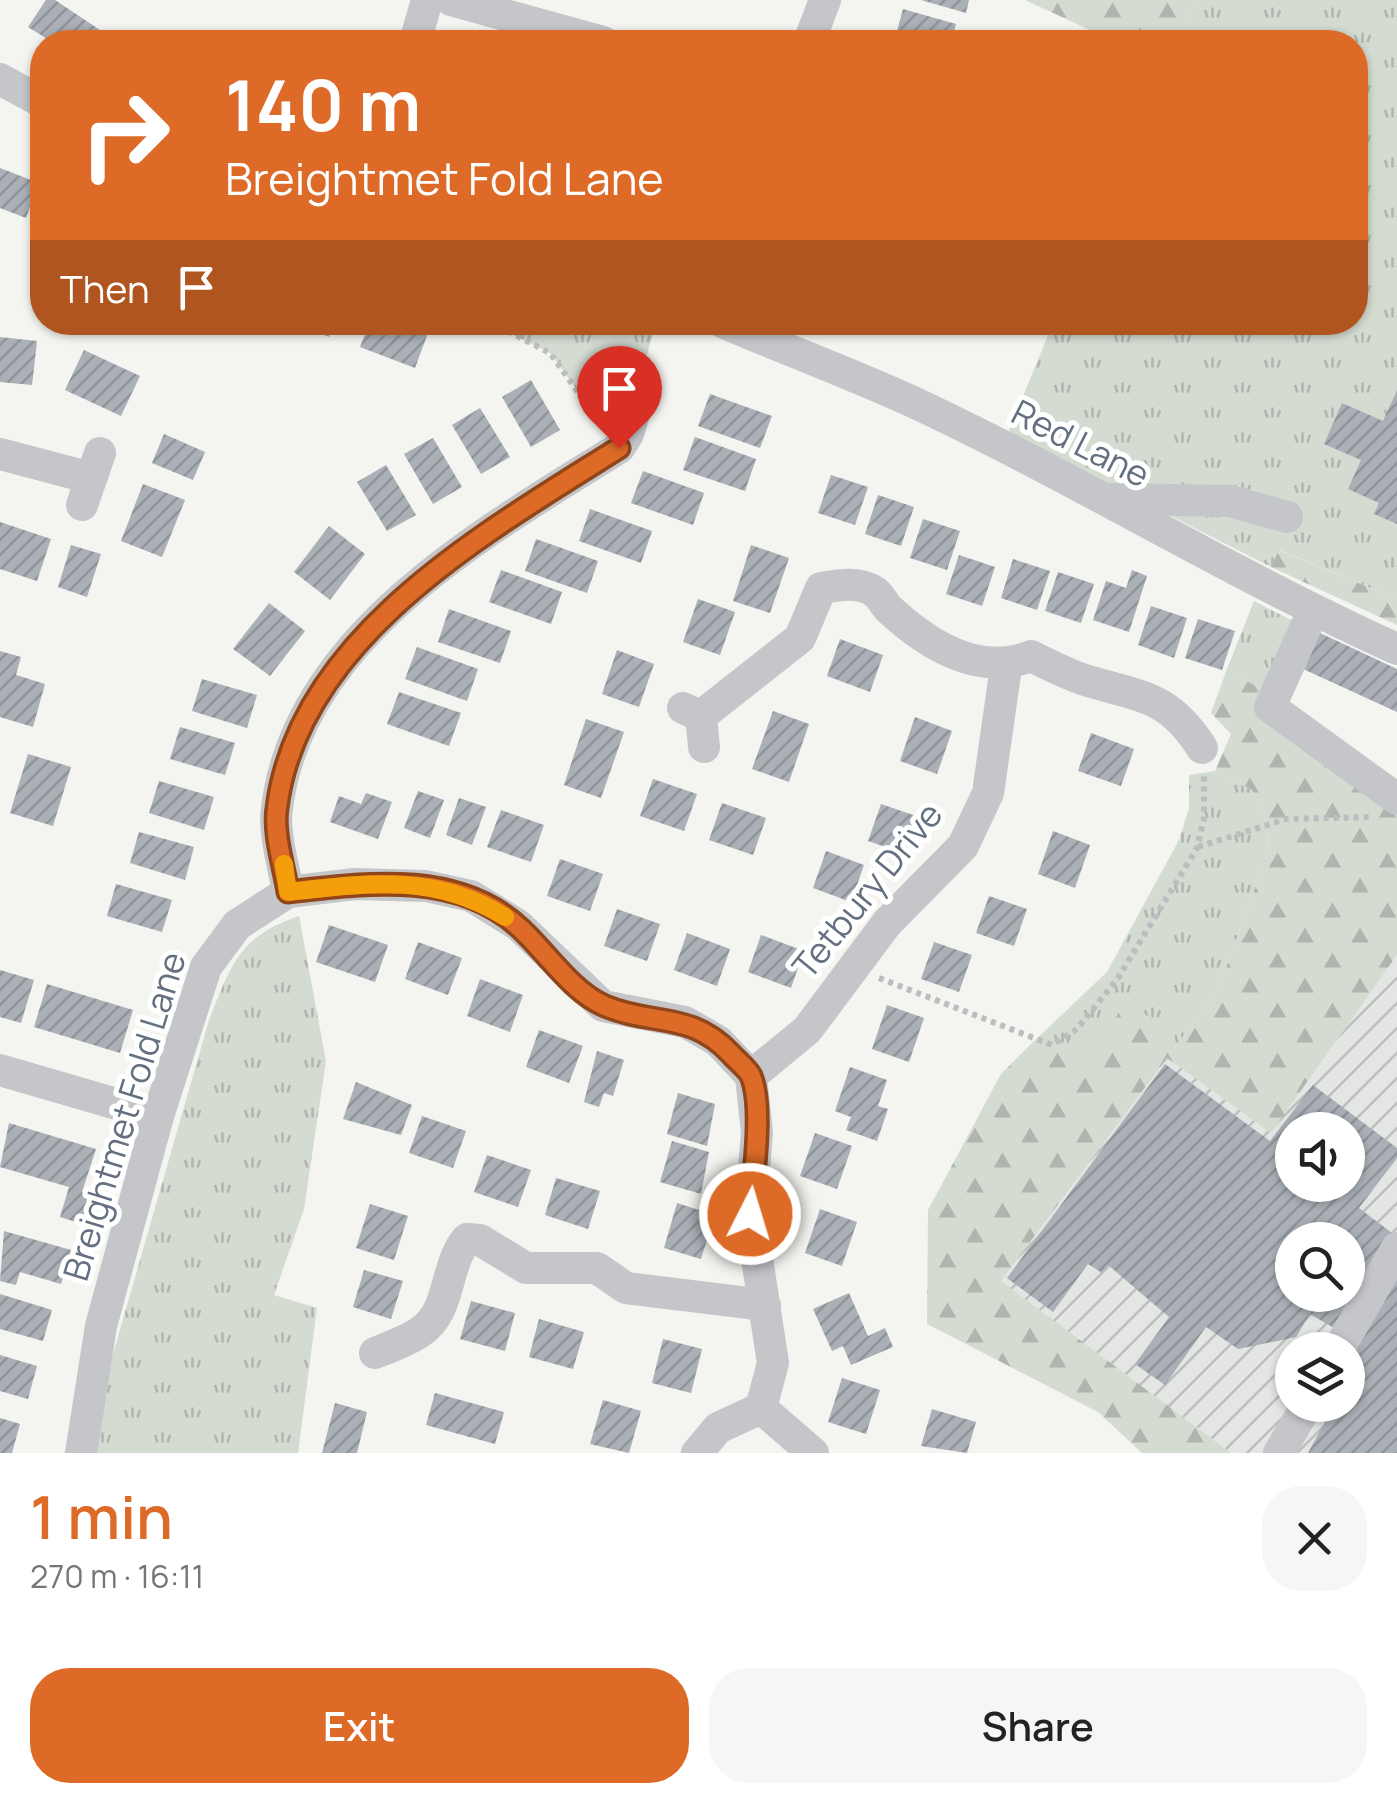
<!DOCTYPE html>
<meta charset="utf-8">
<style>
:root{--surface:#fff;--page:#f6f6f6;--text:#222;--muted:#767676;--accent:#dd6b27}
body{margin:0;font-family:Manrope,sans-serif;background:var(--page);color:var(--text);height:100vh;display:flex;flex-direction:column;font-size:38px;white-space:nowrap}
*{box-sizing:border-box;margin:0}
p{font-size:32px;color:var(--muted)}
.icon{flex:none;width:55px;height:55px;fill:none;stroke:currentColor;stroke-width:2;stroke-linecap:round;stroke-linejoin:round}
.map{position:relative;height:1453px;overflow:hidden}
.drawer{display:flex;flex-direction:column;background:var(--surface);flex:1}
.drawer>*{flex:none}
.guide{position:absolute;left:30px;top:30px;width:1338px;height:305px;border-radius:40px;box-shadow:0 2px 8px #0004;background:#dd6b27;color:#fff;overflow:hidden}
.controls{position:absolute;left:1275px;top:1112px;display:grid;gap:20px}
.controls a{display:grid;place-items:center;width:90px;height:90px;border-radius:50%;background:var(--surface);box-shadow:0 2px 8px #0004;font-size:50px}
.pin{position:absolute;display:grid;place-items:center;width:85px;height:85px;color:#fff;margin:-102px -42px;border-radius:50% 50% 50% 0;rotate:-45deg;box-shadow:0 0 10px #0007}
.pin .icon{rotate:45deg}
.me{position:absolute;width:110px;margin:-55px;rotate:5deg;stroke-linejoin:round;filter:drop-shadow(0 0 8px #0008)}
.turn{display:flex;align-items:center;gap:35px;height:210px;padding:0 30px;font-size:45px}
.turn .icon{width:130px;height:130px;stroke-width:2.5}
.turn b{display:block;font-size:70px;line-height:85px}
.then{display:flex;align-items:center;height:95px;padding:0 30px;background:#0003;gap:20px;font-size:38px}
.round{display:grid;place-items:center;flex:none;width:105px;height:105px;border-radius:40px;background:var(--page)}
.overview{display:flex;align-items:center;justify-content:space-between;height:170px;padding:0 30px}
h1{font-size:60px;font-weight:600;line-height:75px;color:var(--accent)}
.cta{display:flex;gap:20px;margin-top:auto;padding:20px 30px}
.cta a{flex:1;height:115px;border-radius:40px;background:var(--accent);color:#fff;font-size:40px;font-weight:600;line-height:115px;text-align:center}
.cta a+a{background:var(--page);color:var(--text)}
.map>svg:first-child{display:block}
.industrial{fill:url(#industrial-furrows);fill-rule:evenodd}
.grass{fill:url(#grass-tufts)}
.forest{fill:url(#forest-firs)}
.building{fill:url(#building-hatch);fill-rule:evenodd}
.lines{fill:none;stroke-linecap:round;stroke-linejoin:round}
.path{stroke:#bbbdbf;stroke-width:6;stroke-dasharray:5 5;stroke-linecap:butt}
.minor{stroke:#c4c6ca;stroke-width:32}
.route-casing{stroke:#904619;stroke-width:25}
.route{stroke:#dd6b27;stroke-width:18}
.slow{stroke:#f59e0b;stroke-width:18}
.labels{text-anchor:middle;dominant-baseline:central;stroke-width:10;stroke-linejoin:round;paint-order:stroke}
.street-label{font-size:35px;fill:#647080;stroke:#fff}
</style>
<div class="map">
<svg width="1397" height="1453" viewBox="0 0 1397 1453">
<defs>
<pattern id="industrial-furrows" width="10" height="10" patternUnits="userSpaceOnUse" patternTransform="scale(2.5)"><rect width="10" height="10" fill="#e4e6e4"/><path d="M-1 1l2-2M0 10L10 0M9 11l2-2" fill="none" stroke="#bcbfbe"/></pattern>
<pattern id="grass-tufts" width="24" height="20" patternUnits="userSpaceOnUse" patternTransform="scale(2.5)"><rect width="24" height="20" fill="#d4dbd1"/><path d="M3 7l-1-3M5 7V3M7 7l1-3M15 17l-1-3M17 17v-4M19 17l1-3" fill="none" stroke="#b0b6af"/></pattern>
<pattern id="forest-firs" width="22" height="20" patternUnits="userSpaceOnUse" patternTransform="scale(2.5)"><rect width="22" height="20" fill="#d4dbd1"/><path d="M5 1l3.5 6h-7zM16 11l3.5 6h-7z" fill="#b0b6af"/></pattern>
<pattern id="building-hatch" width="6" height="6" patternUnits="userSpaceOnUse" patternTransform="scale(2.5)"><rect width="6" height="6" fill="#aab0b6"/><path d="M-1 1l2-2M0 6l6-6M5 7l2-2" fill="none" stroke="#8e9499"/></pattern>
</defs>
<rect width="100%" height="100%" fill="#f4f4f0"/>
<!-- industrial -->
<path class="industrial" d="M1397 955V1453H1231L1000 1281 1167 1058 1271 1132ZM1292 1130H1348V1185H1292ZM1292 1240H1348V1295H1292ZM1292 1350H1348V1405H1292Z"/>
<!-- grass -->
<g class="grass">
<path d="M1196 0H1397V599L1280 550 1271 567 1008 433 1053 323 1355 322V42H1171Z"/>
<path d="M490 323 656 322V323L642 372 613 350 588 365C599 385 622 409 608 432L550 353Z"/>
<path d="M1254 601 1293 621 1262 690 1227 669Z"/>
<path d="M1215 771 1252 790 1267 824 1268 852 1218 990 1167 1058 1103 1047 1029 1046 1107 972 1179 840 1189 808V775Z"/>
<path d="M299 916 326 1061 304 1209 274 1295 317 1308 298 1453H95L109 1368 209 1020C231 965 239 936 299 916Z"/>
</g>
<!-- forest -->
<g class="forest">
<path d="M1025 0H1196L1171 42H1116Z"/>
<path d="M1279 550 1397 599V625L1271 567Z"/>
<path d="M1227 669 1262 690 1397 812V955L1271 1133 1167 1058 1001 1281 1231 1453H1142L1098 1412 927 1324 928 1210 1001 1074 1029 1046H1103L1122 1005 1177 1028 1170 1054 1218 990 1268 852 1267 824 1252 790 1215 771 1231 734 1211 713Z"/>
</g>
<!-- building -->
<g class="building">
<path d="M46 0H55L112 38 110 42H52L28 27Z"/>
<path d="M921 0H969L966 13Z"/>
<path d="M903 9 956 24 951 42H894Z"/>
<path d="M0 168 39 183 26 218 0 208Z"/>
<path d="M293 322H334L329 337Z"/>
<path d="M370 322H401L428 333 415 368 360 347Z"/>
<path d="M0 337 37 341 32 385 0 382Z"/>
<path d="M84 350 140 376 121 416 65 390Z"/>
<path d="M531 380 560 430 531 447 502 397Z"/>
<path d="M1397 390V524L1374 514 1379 503 1348 489 1361 460 1324 444 1342 403 1383 421Z"/>
<path d="M710 394 772 416 760 448 698 426Z"/>
<path d="M480 408 510 457 481 474 452 425Z"/>
<path d="M164 434 205 452 193 480 152 463Z"/>
<path d="M695 437 756 459 745 491 683 470Z"/>
<path d="M433 438 462 487 433 504 404 454Z"/>
<path d="M386 465 416 515 387 531 357 482Z"/>
<path d="M643 471 704 493 693 525 631 503Z"/>
<path d="M831 475 868 487 855 525 818 513Z"/>
<path d="M143 484 185 500 162 557 121 541Z"/>
<path d="M878 495 914 507 901 546 865 534Z"/>
<path d="M590 509 652 531 641 563 579 541Z"/>
<path d="M923 519 960 531 947 570 910 558Z"/>
<path d="M0 522 51 539 37 581 0 569Z"/>
<path d="M329 526 365 554 330 600 294 572Z"/>
<path d="M536 539 598 561 587 593 525 571Z"/>
<path d="M71 545 101 554 87 597 58 587Z"/>
<path d="M751 545 789 558 770 613 733 601Z"/>
<path d="M959 555 995 567 982 606 946 594Z"/>
<path d="M1013 559 1050 571 1037 610 1001 598Z"/>
<path d="M501 570 562 592 551 624 489 602Z"/>
<path d="M1132 570 1147 576 1129 632 1093 620 1106 581 1126 588Z"/>
<path d="M1058 572 1094 584 1081 623 1045 611Z"/>
<path d="M698 599 735 612 720 655 683 642Z"/>
<path d="M269 603 305 631 270 676 233 649Z"/>
<path d="M1151 606 1187 618 1174 658 1138 645Z"/>
<path d="M449 609 511 631 500 663 438 642Z"/>
<path d="M1198 619 1235 631 1222 670 1185 658Z"/>
<path d="M1320 633 1397 669V712L1303 669Z"/>
<path d="M840 639 883 655 870 692 827 676Z"/>
<path d="M417 647 478 669 467 701 405 679Z"/>
<path d="M617 650 654 664 639 707 602 694Z"/>
<path d="M0 651 21 657 16 675 45 684 33 727 0 717Z"/>
<path d="M202 679 257 695 247 728 192 711Z"/>
<path d="M399 692 461 713 449 746 387 724Z"/>
<path d="M773 711 809 724 789 782 752 769Z"/>
<path d="M915 717 952 731 937 774 900 761Z"/>
<path d="M586 719 624 732 601 798 564 785Z"/>
<path d="M180 727 235 743 225 775 170 759Z"/>
<path d="M1091 733 1134 749 1121 786 1078 771Z"/>
<path d="M28 754 71 767 53 826 10 813Z"/>
<path d="M653 779 697 794 684 831 640 816Z"/>
<path d="M159 781 214 797 204 830 149 813Z"/>
<path d="M418 791 444 800 430 838 404 828Z"/>
<path d="M366 793 392 802 378 839 330 822 339 796 361 804Z"/>
<path d="M459 798 486 807 472 845 446 835Z"/>
<path d="M722 803 766 818 753 855 709 840Z"/>
<path d="M881 804 919 817 906 854 868 841Z"/>
<path d="M501 810 544 825 531 862 487 847Z"/>
<path d="M1053 831 1090 845 1075 888 1038 874Z"/>
<path d="M139 832 194 847 185 880 130 863Z"/>
<path d="M826 851 864 865 851 902 813 888Z"/>
<path d="M560 859 603 874 590 911 547 896Z"/>
<path d="M116 884 172 900 162 932 107 916Z"/>
<path d="M989 896 1027 909 1014 946 976 933Z"/>
<path d="M617 909 660 924 647 961 604 946Z"/>
<path d="M329 925 388 945 375 982 316 962Z"/>
<path d="M687 933 730 949 717 986 674 970Z"/>
<path d="M761 935 804 951 791 988 748 972Z"/>
<path d="M418 942 462 958 448 995 405 979Z"/>
<path d="M934 942 972 955 959 992 921 979Z"/>
<path d="M0 970 34 980 21 1023 0 1017Z"/>
<path d="M480 979 523 995 510 1032 467 1016Z"/>
<path d="M47 984 133 1010 120 1053 34 1027Z"/>
<path d="M887 1005 924 1018 909 1062 872 1049Z"/>
<path d="M539 1030 583 1046 569 1083 526 1067Z"/>
<path d="M597 1051 624 1060 613 1096 604 1093 599 1107 584 1102Z"/>
<path d="M1165 1064 1270 1141 1313 1085 1397 1148V1158L1359 1208 1392 1233 1397 1276V1453H1308L1327 1418 1318 1415 1323 1405H1348V1359L1339 1331 1310 1314 1296 1337 1238 1349 1206 1327 1165 1385 1135 1364 1169 1317 1108 1265 1102 1273 1088 1264 1053 1312 1007 1278ZM1292 1130H1348V1185H1292ZM1292 1240H1348V1295H1292Z"/>
<path d="M850 1067 887 1080 878 1106 888 1109 877 1141 846 1130 851 1117 835 1111Z"/>
<path d="M356 1082 412 1105 401 1135 343 1119Z"/>
<path d="M678 1093 715 1104 707 1146 667 1134Z"/>
<path d="M422 1116 466 1131 453 1168 409 1153Z"/>
<path d="M9 1123 96 1149 82 1192 94 1195 85 1225 60 1217 69 1187 0 1167Z"/>
<path d="M815 1133 852 1146 837 1189 800 1176Z"/>
<path d="M672 1141 709 1152 701 1194 660 1182Z"/>
<path d="M487 1155 531 1170 518 1207 474 1192Z"/>
<path d="M556 1178 600 1191 588 1229 545 1215Z"/>
<path d="M677 1203 715 1215 701 1259 664 1248Z"/>
<path d="M370 1204 408 1216 394 1260 356 1248Z"/>
<path d="M820 1209 857 1222 842 1266 805 1253Z"/>
<path d="M4 1231 71 1250 61 1284 20 1272 16 1285 0 1281Z"/>
<path d="M364 1270 403 1281 391 1319 353 1307Z"/>
<path d="M849 1293 868 1336 885 1328 893 1347 851 1365 843 1346 832 1351 813 1309Z"/>
<path d="M0 1294 52 1310 43 1341 0 1329Z"/>
<path d="M471 1301 515 1313 505 1351 460 1339Z"/>
<path d="M539 1319 584 1332 573 1369 529 1357Z"/>
<path d="M663 1339 702 1349 691 1393 652 1383Z"/>
<path d="M0 1355 37 1366 28 1399 0 1391Z"/>
<path d="M842 1378 880 1390 866 1434 828 1422Z"/>
<path d="M435 1393 504 1412 495 1444 426 1425Z"/>
<path d="M603 1400 641 1411 629 1453 590 1444Z"/>
<path d="M335 1403 367 1412 357 1453H322Z"/>
<path d="M932 1409 976 1422 967 1453 921 1446Z"/>
<path d="M0 1418 20 1424 12 1453H0Z"/>
</g>
<g class="lines">
<!-- path -->
<g class="path">
<path d="M490 322 550 353 600 423"/>
<path d="M1198 847 1286 819 1371 817"/>
<path d="M879 978 1052 1045 1077 1029 1118 978 1197 848 1204 819V775"/>
</g>
<!-- minor -->
<g class="minor">
<path d="M451 0 603 42"/>
<path d="M415 42 427 0"/>
<path d="M809 42 825 0"/>
<path d="M0 79 42 102"/>
<path d="M722 322C785 349 849 373 911 401 1076 478 1231 574 1397 649"/>
<path d="M0 454 91 478"/>
<path d="M1111 499 1230 501 1287 517"/>
<path d="M82 505 100 453"/>
<path d="M1313 611 1270 707 1397 799"/>
<path d="M683 708 701 716 704 747"/>
<path d="M701 716 800 638 821 588C839 585 859 581 875 592 881 596 884 605 890 610 928 645 980 677 1031 656 1047 664 1065 673 1082 679 1138 697 1167 693 1202 748"/>
<path d="M288 892C284 867 273 833 277 808 298 635 487 531 619 448L628 434 640 394"/>
<path d="M0 1070 158 1116"/>
<path d="M1338 1350 1397 1248"/>
<path d="M375 1353C390 1347 407 1341 420 1332 452 1311 444 1266 467 1239L480 1240 526 1268H597L626 1288 765 1305"/>
<path d="M81 1453 101 1326 158 1116 206 967 237 925 288 892 355 884 426 886 471 896 518 925 603 1006 685 1022 718 1041 751 1076"/>
<path d="M697 1453 718 1428 761 1408"/>
<path d="M813 1453 761 1408 773 1363 750 1213 757 1133 751 1076 807 1030 887 923 963 846 988 793 1006 667"/>
<path d="M1279 1453 1307 1405"/>
</g>
</g>
<g class="lines">
<!-- route casing -->
<g class="route-casing">
<path id="route" d="M619 448C488 531 298 637 277 808 273 833 284 867 288 892 366 883 459 870 521 929 547 953 572 992 605 1006 652 1026 691 1011 731 1054 736 1060 748 1069 751 1076 764 1107 753 1180 750 1214"/>
</g>
<!-- route -->
<use href="#route" class="route"/>
<!-- slow -->
<path class="slow" d="M284 864 288 892C367 883 435 873 505 917"/>
</g>
<g class="labels">
<!-- street labels -->
<g class="street-label">
<text transform="translate(1081 443) rotate(27)">Red Lane</text>
<text transform="translate(867 890) rotate(-51)">Tetbury Drive</text>
<text transform="translate(124 1116) rotate(-73)">Breightmet Fold Lane</text>
</g>
</g>
</svg>
<div class="controls">
<a><svg class="icon" aria-label="sound" viewBox="0 0 24 24"><path d="M4 9h4l5-4v14l-5-4H4zM17 9q2 3 0 6"/></svg></a>
<a><svg class="icon" aria-label="search" viewBox="0 0 24 24"><circle cx="10" cy="10" r="6"/><path d="M15 15l6 6"/></svg></a>
<a><svg class="icon" aria-label="layers" viewBox="0 0 24 24"><path d="M12 4l9 5-9 5-9-5zM3 14l9 5 9-5"/></svg></a>
</div>
<div class="pin" style="left:619px;top:448px;background:#d93025"><svg class="icon" aria-label="arrive" viewBox="0 0 24 24"><path d="M6 21V4h12l-3 4 3 4H6"/></svg></div>
<svg class="me" style="left:750px;top:1214px" viewBox="-20 -20 40 40"><circle r="17" fill="#dd6b27" stroke="#fff" stroke-width="3"/><path d="M0-11L8 9 0 5-8 9z" fill="#fff"/></svg>
<div class="guide">
<div class="turn"><svg class="icon" aria-label="right" viewBox="0 0 24 24"><path d="M7 20v-9h11M14 6l5 5-5 5"/></svg><div><b>140 m</b>Breightmet Fold Lane</div></div>
<div class="then">Then<svg class="icon" aria-label="arrive" viewBox="0 0 24 24"><path d="M6 21V4h12l-3 4 3 4H6"/></svg></div>
</div>
</div>
<section class="drawer">
<div class="overview"><div><h1>1 min</h1><p>270 m · 16:11</p></div><a class="round"><svg class="icon" aria-label="close" viewBox="0 0 24 24"><path d="M6 6l12 12M18 6L6 18"/></svg></a></div>
<div class="cta"><a>Exit</a><a>Share</a></div>
</section>
